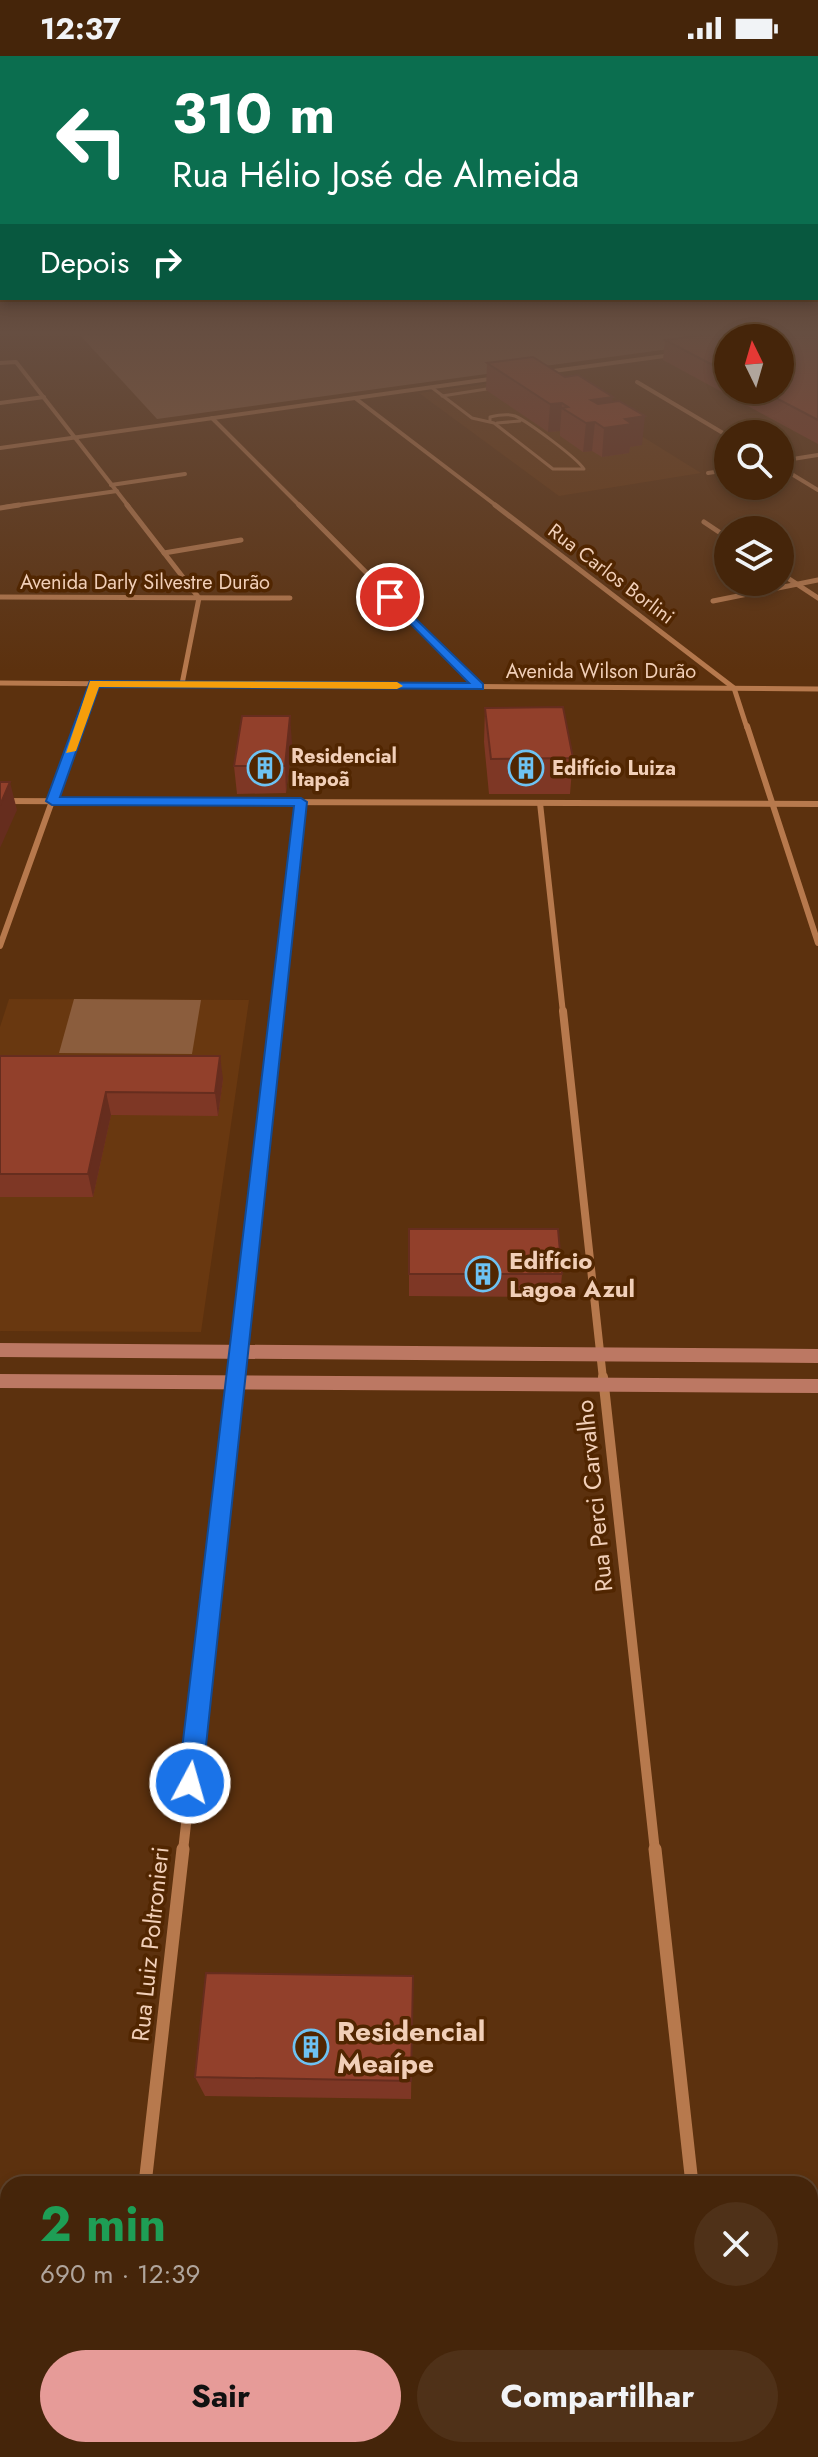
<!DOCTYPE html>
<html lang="pt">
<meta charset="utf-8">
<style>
:root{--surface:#45250a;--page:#4f3118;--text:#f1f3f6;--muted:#b0a59c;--line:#5d422b;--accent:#e69b98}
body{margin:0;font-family:Jost,sans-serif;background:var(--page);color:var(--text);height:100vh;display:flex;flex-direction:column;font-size:30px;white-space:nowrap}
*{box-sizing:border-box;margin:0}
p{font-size:26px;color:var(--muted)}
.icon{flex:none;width:44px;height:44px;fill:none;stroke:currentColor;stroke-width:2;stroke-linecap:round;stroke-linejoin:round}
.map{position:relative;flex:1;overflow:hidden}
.drawer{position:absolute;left:0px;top:2120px;width:818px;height:282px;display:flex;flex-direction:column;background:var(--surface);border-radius:24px 24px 0 0;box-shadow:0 4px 12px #0003,0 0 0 2px var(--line)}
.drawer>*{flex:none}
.top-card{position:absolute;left:0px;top:0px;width:818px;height:244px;box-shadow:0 4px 12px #0003,0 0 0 2px var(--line);background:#0b6e4f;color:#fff;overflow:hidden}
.needle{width:52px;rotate:355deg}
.fabs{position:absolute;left:714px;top:268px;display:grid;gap:16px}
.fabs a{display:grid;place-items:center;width:80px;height:80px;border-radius:50%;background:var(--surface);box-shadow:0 4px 12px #0003,0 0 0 2px var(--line);font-size:40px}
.pin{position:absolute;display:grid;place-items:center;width:68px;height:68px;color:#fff;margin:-34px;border:4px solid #fff;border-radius:50%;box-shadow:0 2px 8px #0007}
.me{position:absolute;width:88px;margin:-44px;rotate:6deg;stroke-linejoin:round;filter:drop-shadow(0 0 6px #0008)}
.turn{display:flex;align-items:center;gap:28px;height:168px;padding:0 40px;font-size:36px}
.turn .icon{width:104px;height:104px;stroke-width:2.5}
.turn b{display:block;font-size:56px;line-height:68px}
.then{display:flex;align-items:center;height:76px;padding:0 40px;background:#0003;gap:16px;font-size:30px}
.round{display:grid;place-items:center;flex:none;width:84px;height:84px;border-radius:42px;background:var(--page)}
.headline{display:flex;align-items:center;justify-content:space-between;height:136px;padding:0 40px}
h1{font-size:48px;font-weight:700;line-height:60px;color:#1e9e55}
.primary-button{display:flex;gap:16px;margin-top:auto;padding:16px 40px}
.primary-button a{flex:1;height:92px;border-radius:48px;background:var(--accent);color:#111;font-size:32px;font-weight:700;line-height:92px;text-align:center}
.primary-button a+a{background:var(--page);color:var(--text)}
.status{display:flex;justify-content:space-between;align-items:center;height:56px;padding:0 40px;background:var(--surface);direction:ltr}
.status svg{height:22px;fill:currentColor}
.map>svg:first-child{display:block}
.built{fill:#693810}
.green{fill:#8b5d3d}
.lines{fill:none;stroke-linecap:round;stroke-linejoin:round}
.lane{stroke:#b7794d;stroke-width:3}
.street-far5{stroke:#b7794d;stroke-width:4}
.street-far4{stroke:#b7794d;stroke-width:5}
.street-far3{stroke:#b7794d;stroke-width:6}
.street-far2{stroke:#b7794d;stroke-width:8}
.street-far1{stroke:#b7794d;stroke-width:10}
.street{stroke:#b7794d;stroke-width:13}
.secondary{fill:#bc7863;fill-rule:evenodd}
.wall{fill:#7e3725;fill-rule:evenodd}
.shaded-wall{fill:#662d1e}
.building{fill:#92402b;stroke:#662d1e;stroke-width:2}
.route{fill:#1a73e8;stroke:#114b97;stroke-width:2}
.slow{fill:#f59e0b}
.labels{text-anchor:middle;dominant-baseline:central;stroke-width:7;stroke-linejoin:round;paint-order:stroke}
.far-street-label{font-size:20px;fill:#f1cfb8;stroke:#512601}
.far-poi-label{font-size:20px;font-weight:bold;fill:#f1cfb8;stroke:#512601;text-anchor:start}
.poi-label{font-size:24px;font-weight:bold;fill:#f1cfb8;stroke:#512601;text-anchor:start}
.street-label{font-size:24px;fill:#f1cfb8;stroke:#512601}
.near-poi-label{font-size:28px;font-weight:bold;fill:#f1cfb8;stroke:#512601;text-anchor:start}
</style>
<div class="status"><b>12:37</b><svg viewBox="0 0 49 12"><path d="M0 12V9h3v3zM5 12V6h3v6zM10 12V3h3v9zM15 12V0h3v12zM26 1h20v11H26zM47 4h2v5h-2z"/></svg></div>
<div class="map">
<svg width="818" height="2401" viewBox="0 0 818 2401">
<rect width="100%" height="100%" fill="#5c310e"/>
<!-- built -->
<g class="built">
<path d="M545 320 701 417 559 440 419 337Z"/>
<path d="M9 943 249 944 201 1276 0 1275V971Z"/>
</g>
<!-- green -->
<g class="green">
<path d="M80 279H771L157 363Z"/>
<path d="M74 943 201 944 192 998 59 997Z"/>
</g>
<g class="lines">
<!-- lane -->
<g class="lane">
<path d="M431 331 472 362 494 367 553 413H584C576 401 527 365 515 360 507 357 498 359 490 361V365"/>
<path d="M442 340 493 332"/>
<path d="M497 367 520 365"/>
</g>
<!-- street-far5 -->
<g class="street-far5">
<path d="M0 307 16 306 129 451"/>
<path d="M546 316 672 299"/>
<path d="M637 326 728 380"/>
<path d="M355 342 498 451"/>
<path d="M0 347 44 341"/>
<path d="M212 362 301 451"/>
<path d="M0 392 497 322"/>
<path d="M780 405 818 399"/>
<path d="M780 411 818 434"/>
<path d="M708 417 728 414"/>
<path d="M111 429 185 418"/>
<path d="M5 451 117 435"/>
</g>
<!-- street-far4 -->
<g class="street-far4">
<path d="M127 449 199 542 182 628"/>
<path d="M299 449 479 630"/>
<path d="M495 449 734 632 747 672"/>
<path d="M0 452 19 449"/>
<path d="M704 466 728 482"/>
<path d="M164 497 241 484"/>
<path d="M780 517 818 542"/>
<path d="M0 541 290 542"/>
<path d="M713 545 818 524"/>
<path d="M0 627 818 633"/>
<path d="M78 672 94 627"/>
</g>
<!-- street-far3 -->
<g class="street-far3">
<path d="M747 670 818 887"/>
<path d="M0 745 818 748"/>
<path d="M540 747 563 957"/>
<path d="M0 890 79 670"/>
<path d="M277 957 301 746"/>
</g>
<!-- street-far2 -->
<g class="street-far2">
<path d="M563 955 603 1323"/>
<path d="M236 1323 277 955"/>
</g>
<!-- street-far1 -->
<g class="street-far1">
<path d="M603 1321 655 1795"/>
<path d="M183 1795 236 1321"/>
</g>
<!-- street -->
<g class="street">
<path d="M655 1793 692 2128"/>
<path d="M145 2128 183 1793"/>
<path d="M114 2394V2401"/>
<path d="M721 2394 722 2401"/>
</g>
<!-- secondary -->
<g class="secondary">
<path d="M0 1287 818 1293V1307L0 1301Z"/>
<path d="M0 1318 818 1323V1337L0 1332Z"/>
<path d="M0 2330 8 2333V2365L0 2362Z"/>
<path d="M50 2394H83L86 2401H53Z"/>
</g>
</g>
<!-- wall -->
<g class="wall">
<path d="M818 279V388L663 304 665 284ZM728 282 780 334H728Z"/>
<path d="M487 307 565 321 613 346 642 389 630 391 629 397 602 401 592 395 583 396 560 380V375L548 376 486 334Z"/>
<path d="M485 652 573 702 570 738H489L484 686Z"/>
<path d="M292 687 286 737 237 738 234 710Z"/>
<path d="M0 1000 223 1023 218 1060 111 1059 93 1141H0Z"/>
<path d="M409 1173 562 1218 560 1241 409 1240Z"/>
<path d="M413 1920 411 2043 205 2040 195 2021Z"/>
</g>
<!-- shaded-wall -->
<g class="shaded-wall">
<path d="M613 341 611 368 595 366 592 395 583 396 586 367 591 344Z"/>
<path d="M562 347 560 375 548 376 550 348Z"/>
<path d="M645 360 642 389 630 391 629 397 602 401 604 372 625 363Z"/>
<path d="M290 660 292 687 286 737 285 710Z"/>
<path d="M10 726 17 754 0 792V749Z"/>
<path d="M220 1000 223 1023 218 1060 215 1037Z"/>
<path d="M106 1036 111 1059 93 1141 88 1118Z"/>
</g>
<!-- building -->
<g class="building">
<path d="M703 279H818V364L761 334H780V282H728V317L665 284Z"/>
<path d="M533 301 565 321 578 319 613 341 591 344 598 348 619 345 645 360 625 363 632 368 604 372 595 366 586 367 562 352 568 351 562 347 550 348 487 307Z"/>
<path d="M563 651 573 702 491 703 485 652Z"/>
<path d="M242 660H290L285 710H234Z"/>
<path d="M0 726H10L0 749Z"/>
<path d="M0 1000H220L215 1037 106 1036 88 1118H0Z"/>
<path d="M409 1173H558L562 1218H409Z"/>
<path d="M206 1917 413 1920 411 2025 195 2021Z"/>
</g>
<!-- sky -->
<linearGradient id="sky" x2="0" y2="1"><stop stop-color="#331b08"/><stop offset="0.45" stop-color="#664e41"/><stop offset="1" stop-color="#664e41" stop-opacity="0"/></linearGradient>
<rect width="818" height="615" fill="url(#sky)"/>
<!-- route -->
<path class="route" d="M390 538 483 628V633L99 631 60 741 301 742 307 746 202 1727 199 1736 190 1740 181 1736 178 1727 294 750 52 749 46 745 90 625 469 627 386 543Z"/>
<!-- slow -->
<path class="slow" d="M90 625 397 626 403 630 397 633 99 631 76 695 66 697Z"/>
<!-- icons -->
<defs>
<g id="building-ring" transform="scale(1.8)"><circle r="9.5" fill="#512601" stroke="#6dc2f3" stroke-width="1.5"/><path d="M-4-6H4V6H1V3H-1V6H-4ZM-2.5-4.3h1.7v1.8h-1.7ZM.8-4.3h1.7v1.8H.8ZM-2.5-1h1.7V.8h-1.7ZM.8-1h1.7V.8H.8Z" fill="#6dc2f3"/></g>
</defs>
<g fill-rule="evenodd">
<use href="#building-ring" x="265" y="712"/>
<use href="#building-ring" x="526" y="712"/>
<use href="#building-ring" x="483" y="1218"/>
<use href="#building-ring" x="311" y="1991"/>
</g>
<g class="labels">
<!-- far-street labels -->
<g class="far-street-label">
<text transform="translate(611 518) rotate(37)">Rua Carlos Borlini</text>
<text x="145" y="526">Avenida Darly Silvestre Durão</text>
<text x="601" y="615">Avenida Wilson Durão</text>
</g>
<!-- far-poi labels -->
<g class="far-poi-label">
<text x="291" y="700">Residencial<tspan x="291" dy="23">Itapoã</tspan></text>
<text x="552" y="712">Edifício Luiza</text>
</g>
<!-- poi labels -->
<g class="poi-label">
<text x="509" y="1204">Edifício<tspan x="509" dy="28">Lagoa Azul</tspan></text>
</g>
<!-- street labels -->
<g class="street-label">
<text transform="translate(594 1440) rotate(-96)">Rua Perci Carvalho</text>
<text transform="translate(150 1888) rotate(-84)">Rua Luiz Poltronieri</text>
</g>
<!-- near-poi labels -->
<g class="near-poi-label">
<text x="337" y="1975">Residencial<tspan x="337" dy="32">Meaípe</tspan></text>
</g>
</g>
</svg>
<div class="fabs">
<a><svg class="needle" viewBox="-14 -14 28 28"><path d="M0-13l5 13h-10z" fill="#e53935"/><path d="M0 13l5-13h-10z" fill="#b0a59c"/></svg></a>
<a><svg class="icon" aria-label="search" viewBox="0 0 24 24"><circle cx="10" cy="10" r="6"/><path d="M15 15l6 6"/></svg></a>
<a><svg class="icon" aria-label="layers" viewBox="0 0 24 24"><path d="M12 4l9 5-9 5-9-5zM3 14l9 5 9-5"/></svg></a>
</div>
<div class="pin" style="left:390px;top:541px;background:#d93025"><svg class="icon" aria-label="arrive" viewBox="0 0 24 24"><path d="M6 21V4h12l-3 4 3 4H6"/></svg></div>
<svg class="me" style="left:190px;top:1727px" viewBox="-20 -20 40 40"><circle r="17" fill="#1a73e8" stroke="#fff" stroke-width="3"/><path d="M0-11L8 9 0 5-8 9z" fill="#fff"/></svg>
<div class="top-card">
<div class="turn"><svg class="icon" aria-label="left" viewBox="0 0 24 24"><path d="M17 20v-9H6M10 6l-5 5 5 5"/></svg><div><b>310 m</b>Rua Hélio José de Almeida</div></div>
<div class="then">Depois<svg class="icon" aria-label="right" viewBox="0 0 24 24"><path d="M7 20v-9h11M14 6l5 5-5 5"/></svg></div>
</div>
<section class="drawer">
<div class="headline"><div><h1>2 min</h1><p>690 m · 12:39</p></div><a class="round"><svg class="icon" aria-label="close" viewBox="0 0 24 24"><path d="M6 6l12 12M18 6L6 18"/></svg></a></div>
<div class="primary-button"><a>Sair</a><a>Compartilhar</a></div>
</section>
</div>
